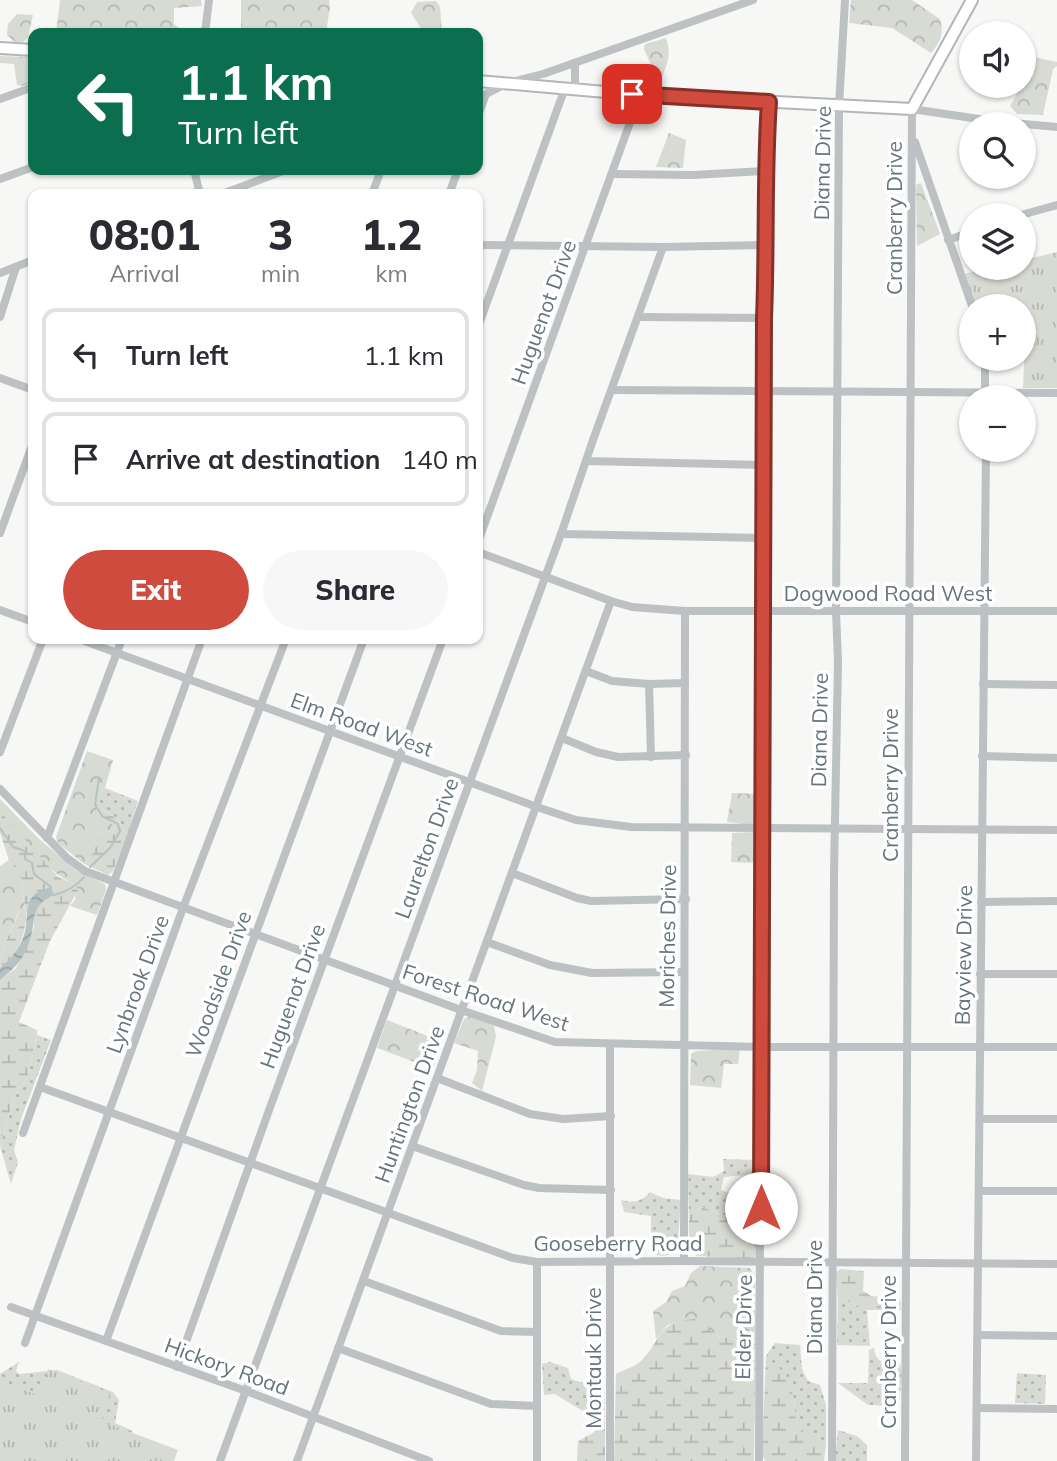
<!DOCTYPE html>
<meta charset="utf-8">
<style>
:root{--surface:#fff;--page:#f7f7f7;--text:#2b2b33;--muted:#7c7c81;--line:#e1e1e2;--accent:#ce4b3d}
body{margin:0;font-family:Mulish,sans-serif;background:var(--page);color:var(--text);height:100vh;display:flex;flex-direction:column;font-size:26px;white-space:nowrap}
*{box-sizing:border-box;margin:0}
p{font-size:23px;color:var(--muted)}
.icon{flex:none;width:38px;height:38px;fill:none;stroke:currentColor;stroke-width:2;stroke-linecap:round;stroke-linejoin:round}
.map{position:relative;flex:1;overflow:hidden}
.drawer{position:absolute;left:28px;top:189px;width:455px;height:455px;display:flex;flex-direction:column;background:var(--surface);border-radius:14px;box-shadow:0 2px 5px #0004}
.drawer>*{flex:none}
.banner{position:absolute;left:28px;top:28px;width:455px;height:147px;border-radius:14px;box-shadow:0 2px 5px #0004;background:#0b6e4f;color:#fff;overflow:hidden}
.controls{position:absolute;left:959px;top:21px;display:grid;gap:14px}
.controls a{display:grid;place-items:center;width:77px;height:77px;border-radius:50%;background:var(--surface);box-shadow:0 2px 5px #0004;font-size:35px}
.pin{position:absolute;display:grid;place-items:center;width:60px;height:60px;color:#fff;margin:-30px;border-radius:14px;box-shadow:0 4px 10px #0006}
.me{position:absolute;width:77px;margin:-38px;rotate:0deg;stroke-linejoin:round;filter:drop-shadow(0 0 5px #0008)}
.turn{display:flex;align-items:center;gap:24px;height:147px;padding:0 35px;font-size:32px}
.turn .icon{width:91px;height:91px;stroke-width:2.5}
.turn b{display:block;font-size:49px;line-height:60px}
.eta{display:flex;justify-content:space-evenly;align-items:center;height:119px;text-align:center}
.eta b{font-size:42px;font-weight:800;line-height:49px}
.cta{display:flex;gap:14px;margin-top:auto;padding:14px 35px}
.cta a{flex:1;height:80px;border-radius:42px;background:var(--accent);color:#fff;font-size:28px;font-weight:800;line-height:80px;text-align:center}
.cta a+a{background:var(--page);color:var(--text)}
ul{padding:0;list-style:none}
li{display:flex;align-items:center;gap:21px;height:94px;margin:0 14px 10px;padding:0 21px;border:4px solid var(--line);border-radius:14px}
li div{flex:1}
li b{display:block;font-size:26px}
li em{font-style:normal}
.map>svg:first-child{display:block}
.grass{fill:url(#grass-dots)}
.forest{fill:url(#forest-crowns)}
.wetland{fill:url(#wetland-marsh)}
.park{fill:url(#park-tufts)}
.water{fill:url(#water-waves)}
.lines{fill:none;stroke-linecap:round;stroke-linejoin:round}
.stream{stroke:#b6c2c4;stroke-width:2}
.major-casing{stroke:#b1b6b8;stroke-width:14}
.minor{stroke:#bdc1c4;stroke-width:8}
.major{stroke:#fff;stroke-width:10}
.route-casing{stroke:#863128;stroke-width:18}
.route{stroke:#ce4b3d;stroke-width:12}
.labels{text-anchor:middle;dominant-baseline:central;stroke-width:7;stroke-linejoin:round;paint-order:stroke}
.street-label{font-size:21px;fill:#66757c;stroke:#fff}
</style>
<div class="map">
<svg width="1057" height="1461" viewBox="0 0 1057 1461">
<defs>
<pattern id="grass-dots" width="8" height="8" patternUnits="userSpaceOnUse" patternTransform="scale(1.75)"><rect width="8" height="8" fill="#d8dbd4"/><path d="M2 2h.1M6 6h.1" fill="none" stroke="#b3b6b1" stroke-width="1.8" stroke-linecap="round"/></pattern>
<pattern id="forest-crowns" width="20" height="18" patternUnits="userSpaceOnUse" patternTransform="scale(1.75)"><rect width="20" height="18" fill="#d8dbd4"/><path d="M2 6a3 3 0 1 1 6 0M12 15a3 3 0 1 1 6 0" fill="none" stroke="#b3b6b1"/></pattern>
<pattern id="wetland-marsh" width="20" height="14" patternUnits="userSpaceOnUse" patternTransform="scale(1.75)"><rect width="20" height="14" fill="#d8dbd4"/><path d="M1 5h8M5 5V1M11 12h8M15 12V8" fill="none" stroke="#b3b6b1"/></pattern>
<pattern id="park-tufts" width="24" height="20" patternUnits="userSpaceOnUse" patternTransform="scale(1.75)"><rect width="24" height="20" fill="#d8dbd4"/><path d="M3 7l-1-3M5 7V3M7 7l1-3M15 17l-1-3M17 17v-4M19 17l1-3" fill="none" stroke="#b3b6b1"/></pattern>
<pattern id="water-waves" width="16" height="10" patternUnits="userSpaceOnUse" patternTransform="scale(1.75)"><rect width="16" height="10" fill="#b6c2c4"/><path d="M0 5q4-4 8 0t8 0" fill="none" stroke="#98a2a4"/></pattern>
</defs>
<rect width="100%" height="100%" fill="#f7f7f5"/>
<!-- grass -->
<g class="grass">
<path d="M105 788 138 801 127 835 118 820 93 802Z"/>
<path d="M37 1035 51 1040 21 1119 14 1150 18 1162 11 1184 0 1146 14 1097 28 1076Z"/>
<path d="M723 1159 756 1160 757 1174 724 1177 721 1190 736 1196 749 1195 757 1202 756 1224 747 1214 723 1215 702 1207 689 1215 688 1174 713 1177 724 1171Z"/>
<path d="M650 1192 663 1198 681 1200 677 1253 663 1256 651 1254V1216L624 1212 621 1200C634 1203 642 1202 650 1192Z"/>
<path d="M843 1299 867 1310 870 1346 837 1345 838 1300Z"/>
<path d="M775 1343 800 1345 802 1369 808 1381 820 1385 826 1405V1445L803 1435 796 1422 794 1399 766 1356Z"/>
<path d="M874 1348C876 1364 886 1364 900 1363L902 1375 899 1403 895 1406 868 1405 838 1383H868L869 1350Z"/>
<path d="M19 1362 16 1371 19 1374 57 1370 113 1392 119 1400 115 1423 133 1431 128 1440 0 1461V1374Z"/>
<path d="M550 1362 568 1368 571 1379 580 1382 599 1380 604 1385 605 1410 593 1407 586 1413 555 1394 544 1395 542 1364Z"/>
<path d="M1017 1373 1046 1375 1045 1404 1015 1403Z"/>
<path d="M838 1430 857 1436 867 1445V1461H835Z"/>
</g>
<!-- forest -->
<g class="forest">
<path d="M60 0H201L202 6 174 8V24L180 29 197 33H56Z"/>
<path d="M241 0H329L330 7 326 33H241Z"/>
<path d="M851 0H912L940 19C944 34 941 41 931 53L892 28 849 23Z"/>
<path d="M436 1 440 7 442 33H424L411 13 417 2Z"/>
<path d="M17 14 33 15 28 37 23 42H15L7 35 8 24Z"/>
<path d="M666 38C672 55 667 64 661 80L652 81 651 65 644 49 645 44Z"/>
<path d="M1024 55 1057 62V66L1053 69 1043 115 1017 114 1010 106 1033 66 1024 64Z"/>
<path d="M0 56 33 57V82L22 86 17 85 14 64 0 63Z"/>
<path d="M669 133 686 140 683 168 656 167Z"/>
<path d="M921 183 940 234 917 246 916 188 917 184Z"/>
<path d="M87 751 113 760 105 788 93 802 100 817 113 825 115 829 107 833 97 834 93 853 84 864 58 843 56 837Z"/>
<path d="M732 793 758 794V822L753 825 727 822Z"/>
<path d="M0 799 38 838 76 870 105 884 106 890 97 915 70 906 75 900 76 885C44 871 23 837 0 811Z"/>
<path d="M755 832 761 839 758 863 731 862 732 833Z"/>
<path d="M9 860 21 876 25 913 19 911 0 955V866Z"/>
<path d="M470 1016 494 1026 496 1037 482 1091 472 1083 477 1070 478 1051 454 1043 464 1019Z"/>
<path d="M387 1020 443 1042 433 1069 377 1048Z"/>
<path d="M740 1049 738 1064H724L721 1088 690 1085 691 1054 696 1051Z"/>
<path d="M700 1266 750 1268 755 1275 756 1331 743 1341 718 1336 695 1319 667 1325 656 1339 653 1311 666 1302 672 1291 685 1286 691 1273Z"/>
</g>
<!-- wetland -->
<g class="wetland">
<path d="M93 802 118 820 127 835 113 871 108 875 84 864 93 853 88 843 97 834 107 833 115 829 113 825 100 817Z"/>
<path d="M0 811 58 877 76 885 78 890 50 941 19 1022 37 1030V1035L28 1076 14 1097 0 1146V980L16 968 28 946 34 927 33 914 50 887 26 913C26 935 18 954 0 968V955L20 910 25 912 21 876 9 860 0 833Z"/>
<path d="M702 1207 723 1215 747 1214 756 1224 758 1255 752 1259 697 1256 689 1251V1215Z"/>
<path d="M840 1269 864 1271 863 1291 871 1296 900 1298 901 1310H867L843 1299 838 1300 836 1273Z"/>
<path d="M695 1319 718 1336 743 1341 756 1331 754 1461H614L616 1374C623 1370 635 1367 641 1361 664 1339 654 1322 695 1319Z"/>
<path d="M766 1356 786 1374 794 1399 796 1422 803 1434 826 1445 824 1461H765L762 1453Z"/>
<path d="M593 1406 605 1410V1461H577L578 1441 593 1433 597 1428 595 1419 586 1413Z"/>
</g>
<!-- park -->
<g class="park">
<path d="M1057 252V388H1023L1026 318H1024V306H974L963 274 990 268H1024V260Z"/>
<path d="M48 1369 110 1393 101 1421 178 1450 174 1461H0V1381L37 1395Z"/>
</g>
<!-- water -->
<path class="water" d="M51 887 54 895C27 907 38 922 28 946 22 961 13 970 0 980V968C13 957 24 943 26 926 27 915 26 902 35 894 39 891 46 889 51 887Z"/>
<g class="lines">
<!-- stream -->
<g class="stream">
<path d="M0 828 13 847 25 851V859L32 863 34 874 51 887 49 889"/>
<path d="M90 867 110 848 120 831 118 824 102 816 95 805 99 778"/>
<path d="M54 895C65 892 77 886 84 877"/>
</g>
<!-- major casing -->
<g class="major-casing">
<g id="major">
<path d="M0 48 33 50"/>
<path d="M478 81 640 95 912 109 972 0"/>
</g>
</g>
<!-- minor -->
<g class="minor">
<path d="M205 33 209 0"/>
<path d="M575 63V89"/>
<path d="M478 98 508 83 543 74 753 0"/>
<path d="M0 99 33 87"/>
<path d="M478 116 486 94"/>
<path d="M915 142 972 306"/>
<path d="M194 170 200 194"/>
<path d="M613 174 693 175 765 171"/>
<path d="M0 179 33 167"/>
<path d="M222 194 286 170"/>
<path d="M372 194 381 170"/>
<path d="M449 194 458 170"/>
<path d="M1021 215 1057 205"/>
<path d="M948 240 971 232"/>
<path d="M478 245 663 247 766 245"/>
<path d="M0 273 33 260"/>
<path d="M0 317 16 267"/>
<path d="M638 317 764 318"/>
<path d="M478 327 565 88"/>
<path d="M985 359V397"/>
<path d="M0 378 33 390"/>
<path d="M612 390 1057 393"/>
<path d="M586 461 765 465"/>
<path d="M0 533 33 443"/>
<path d="M561 534 764 538"/>
<path d="M478 542 640 95"/>
<path d="M478 552 611 601 632 607 685 611H1057"/>
<path d="M0 610 33 622"/>
<path d="M79 639 537 807 576 820 631 827 1057 830"/>
<path d="M586 671 612 681 649 684 685 683"/>
<path d="M649 684 651 757"/>
<path d="M983 684 1057 685"/>
<path d="M562 738 596 752 618 757 686 755"/>
<path d="M0 752 43 639"/>
<path d="M982 756 1057 758"/>
<path d="M0 789 67 858 85 871 461 1010 555 1042 762 1047H1057"/>
<path d="M47 838 122 639"/>
<path d="M512 873 577 898 591 901 686 899"/>
<path d="M981 902 1057 901"/>
<path d="M487 942 550 965 592 973 683 972"/>
<path d="M980 974H1057"/>
<path d="M437 1078 530 1114 563 1119 611 1116"/>
<path d="M40 1087 513 1258 537 1262 684 1261 1057 1264"/>
<path d="M980 1119H1057"/>
<path d="M23 1133 202 639"/>
<path d="M412 1146 524 1185 539 1188 611 1190"/>
<path d="M979 1191H1057"/>
<path d="M684 1261 685 611"/>
<path d="M364 1281 501 1331 536 1332"/>
<path d="M11 1307 246 1391 429 1461"/>
<path d="M979 1335 1057 1336"/>
<path d="M106 1341 364 639"/>
<path d="M25 1343 183 908 286 639"/>
<path d="M338 1348 491 1404 537 1406"/>
<path d="M177 1367 272 1102 443 639"/>
<path d="M978 1408 1057 1409"/>
<path d="M220 1461 561 534 593 440 663 247"/>
<path d="M297 1461 611 601"/>
<path d="M537 1461V1262"/>
<path d="M610 1461V1045"/>
<path d="M759 1461 764 318C766 246 764 174 769 102"/>
<path d="M832 1461 834 873 838 662 836 611 839 106 845 0"/>
<path d="M905 1461 912 109 992 121 1057 127"/>
<path d="M976 1461 986 450"/>
</g>
<!-- major -->
<use href="#major" class="major"/>
</g>
<g class="lines">
<!-- route casing -->
<g class="route-casing">
<path id="route" d="M632 94 769 102C764 174 767 246 764 318L761 1208"/>
</g>
<!-- route -->
<use href="#route" class="route"/>
</g>
<g class="labels">
<!-- street labels -->
<g class="street-label">
<text transform="translate(822 163) rotate(-89)">Diana Drive</text>
<text transform="translate(894 218) rotate(-90)">Cranberry Drive</text>
<text transform="translate(543 312) rotate(-70)">Huguenot Drive</text>
<text x="888" y="593">Dogwood Road West</text>
<text transform="translate(362 724) rotate(20)">Elm Road West</text>
<text transform="translate(819 730) rotate(-89)">Diana Drive</text>
<text transform="translate(890 785) rotate(-90)">Cranberry Drive</text>
<text transform="translate(426 848) rotate(-70)">Laurelton Drive</text>
<text transform="translate(667 936) rotate(-89)">Moriches Drive</text>
<text transform="translate(963 955) rotate(-89)">Bayview Drive</text>
<text transform="translate(137 984) rotate(-70)">Lynbrook Drive</text>
<text transform="translate(218 984) rotate(-70)">Woodside Drive</text>
<text transform="translate(292 996) rotate(-70)">Huguenot Drive</text>
<text transform="translate(486 997) rotate(18)">Forest Road West</text>
<text transform="translate(409 1104) rotate(-70)">Huntington Drive</text>
<text x="618" y="1243">Gooseberry Road</text>
<text transform="translate(814 1297) rotate(-90)">Diana Drive</text>
<text transform="translate(743 1327) rotate(-89)">Elder Drive</text>
<text transform="translate(888 1352) rotate(-90)">Cranberry Drive</text>
<text transform="translate(593 1358) rotate(-90)">Montauk Drive</text>
<text transform="translate(227 1366) rotate(20)">Hickory Road</text>
</g>
</g>
</svg>
<div class="controls">
<a><svg class="icon" aria-label="sound" viewBox="0 0 24 24"><path d="M4 9h4l5-4v14l-5-4H4zM17 9q2 3 0 6"/></svg></a>
<a><svg class="icon" aria-label="search" viewBox="0 0 24 24"><circle cx="10" cy="10" r="6"/><path d="M15 15l6 6"/></svg></a>
<a><svg class="icon" aria-label="layers" viewBox="0 0 24 24"><path d="M12 4l9 5-9 5-9-5zM3 14l9 5 9-5"/></svg></a>
<a>+</a>
<a>−</a>
</div>
<div class="pin" style="left:632px;top:94px;background:#d93025"><svg class="icon" aria-label="arrive" viewBox="0 0 24 24"><path d="M6 21V4h12l-3 4 3 4H6"/></svg></div>
<svg class="me" style="left:761px;top:1208px" viewBox="-20 -20 40 40"><circle r="19" fill="#fff"/><path d="M0-13L10 11 0 6-10 11z" fill="#ce4b3d"/></svg>
<div class="banner">
<div class="turn"><svg class="icon" aria-label="left" viewBox="0 0 24 24"><path d="M17 20v-9H6M10 6l-5 5 5 5"/></svg><div><b>1.1 km</b>Turn left</div></div>
</div>
<section class="drawer">
<div class="eta">
<div><b>08:01</b><p>Arrival</p></div>
<div><b>3</b><p>min</p></div>
<div><b>1.2</b><p>km</p></div>
</div>
<ul>
<li><svg class="icon" aria-label="left" viewBox="0 0 24 24"><path d="M17 20v-9H6M10 6l-5 5 5 5"/></svg><div><b>Turn left</b></div><em>1.1 km</em></li>
<li><svg class="icon" aria-label="arrive" viewBox="0 0 24 24"><path d="M6 21V4h12l-3 4 3 4H6"/></svg><div><b>Arrive at destination</b></div><em>140 m</em></li>
</ul>
<div class="cta"><a>Exit</a><a>Share</a></div>
</section>
</div>
